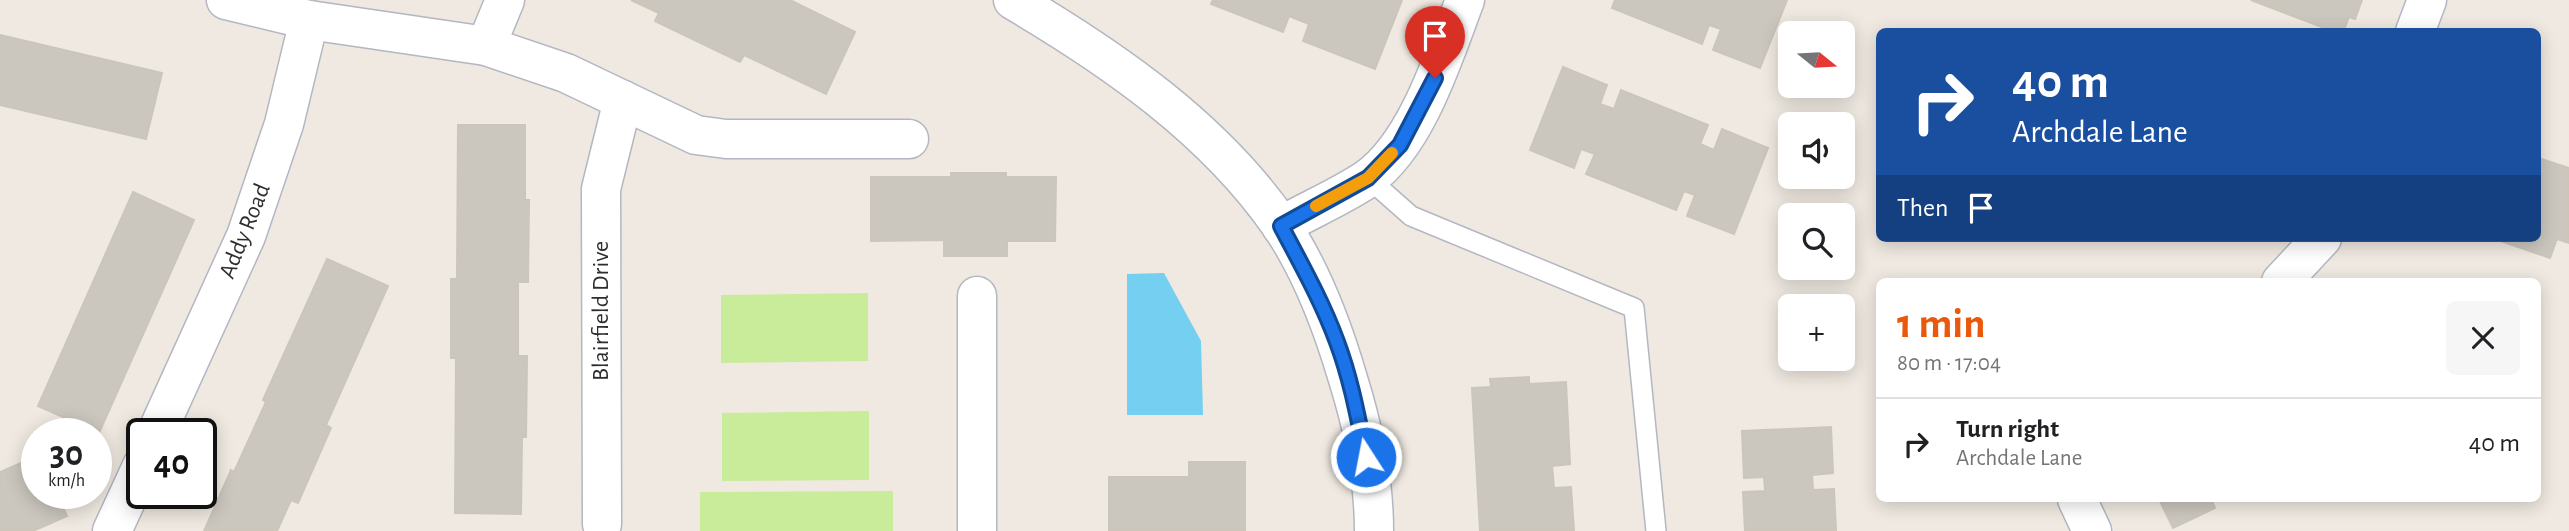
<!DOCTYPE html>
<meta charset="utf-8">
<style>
:root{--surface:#fff;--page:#f6f6f6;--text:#202124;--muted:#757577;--line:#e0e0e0;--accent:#ea580c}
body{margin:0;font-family:"Alegreya Sans",sans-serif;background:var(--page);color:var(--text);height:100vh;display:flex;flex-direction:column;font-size:26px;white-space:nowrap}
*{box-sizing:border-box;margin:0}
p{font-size:23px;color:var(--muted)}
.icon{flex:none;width:38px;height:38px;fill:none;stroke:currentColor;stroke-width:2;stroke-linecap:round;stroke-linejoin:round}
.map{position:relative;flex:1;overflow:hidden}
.details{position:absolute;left:1876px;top:278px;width:665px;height:224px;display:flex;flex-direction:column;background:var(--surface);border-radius:10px;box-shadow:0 4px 18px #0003}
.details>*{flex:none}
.banner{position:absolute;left:1876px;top:28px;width:665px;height:214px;border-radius:10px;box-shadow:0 4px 18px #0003;background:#1a4fa0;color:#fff;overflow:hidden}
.needle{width:46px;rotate:108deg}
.tools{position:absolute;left:1778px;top:21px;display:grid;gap:14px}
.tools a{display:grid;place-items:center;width:77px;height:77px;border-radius:10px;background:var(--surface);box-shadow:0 4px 18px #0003;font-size:35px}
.speed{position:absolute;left:21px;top:418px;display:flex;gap:14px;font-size:35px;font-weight:700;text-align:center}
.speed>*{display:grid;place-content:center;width:91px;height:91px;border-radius:50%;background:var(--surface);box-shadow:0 4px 18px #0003;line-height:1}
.speed small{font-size:18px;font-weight:400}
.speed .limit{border:4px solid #111;border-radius:10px;background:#fff;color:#111}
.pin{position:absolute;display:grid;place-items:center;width:60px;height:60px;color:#fff;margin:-72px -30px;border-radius:50% 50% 50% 0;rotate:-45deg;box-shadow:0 0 7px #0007}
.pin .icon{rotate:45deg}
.me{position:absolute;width:77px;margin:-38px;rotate:349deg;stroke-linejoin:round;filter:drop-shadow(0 0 5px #0008)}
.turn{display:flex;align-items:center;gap:24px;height:147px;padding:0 21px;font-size:32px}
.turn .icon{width:91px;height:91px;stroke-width:2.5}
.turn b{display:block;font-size:49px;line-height:60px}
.then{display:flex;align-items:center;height:66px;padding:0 21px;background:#0003;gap:14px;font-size:26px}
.round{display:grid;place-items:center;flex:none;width:74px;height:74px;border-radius:10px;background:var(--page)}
.summary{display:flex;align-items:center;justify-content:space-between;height:119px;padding:0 21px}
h1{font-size:42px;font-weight:700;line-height:52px;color:var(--accent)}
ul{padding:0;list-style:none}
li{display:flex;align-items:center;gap:21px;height:91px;padding:0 21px;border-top:2px solid var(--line)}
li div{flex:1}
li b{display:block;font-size:26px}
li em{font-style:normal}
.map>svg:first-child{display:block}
.pitch{fill:#c9ec9a}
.water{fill:#75cff0}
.building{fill:#cbc7bf;stroke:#cbc5ba;stroke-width:2}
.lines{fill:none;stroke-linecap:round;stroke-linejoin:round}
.lane-casing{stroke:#b4b7c1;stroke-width:22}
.street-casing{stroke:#b4b7c1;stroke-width:41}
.secondary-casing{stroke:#b4b7c1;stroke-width:41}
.lane{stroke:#fff;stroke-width:19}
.street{stroke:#fff;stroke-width:38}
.secondary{stroke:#fff;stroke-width:38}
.route-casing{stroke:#114b97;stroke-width:18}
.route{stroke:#1a73e8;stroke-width:12}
.slow{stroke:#f59e0b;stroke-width:12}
.labels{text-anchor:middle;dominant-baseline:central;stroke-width:5;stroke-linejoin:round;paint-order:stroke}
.street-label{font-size:24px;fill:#2e2e2e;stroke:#fff}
</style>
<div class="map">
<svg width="2569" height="531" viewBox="0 0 2569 531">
<rect width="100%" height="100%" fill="#efe9e1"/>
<!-- pitch -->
<g class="pitch">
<path d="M868 293V361L721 363V295Z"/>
<path d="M869 411V480L722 481V413Z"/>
<path d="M893 491V531H700V492Z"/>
</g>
<!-- water -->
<path class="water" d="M1164 273 1201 341 1203 415H1127V274Z"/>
<!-- building -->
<g class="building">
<path d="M631 0H790L855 32 826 94 744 55 740 62 655 21 659 13Z"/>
<path d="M1213 0H1402L1375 69 1303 41 1309 24 1289 16 1283 32 1211 4Z"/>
<path d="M1615 0H1787L1760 68 1713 50 1721 29 1709 25 1702 44 1612 8Z"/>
<path d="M2251 0H2362L2355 19 2349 17 2343 32H2335Z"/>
<path d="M0 35 162 73 146 139 0 105Z"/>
<path d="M1563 67 1607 85 1600 104 1614 109 1621 90 1708 125 1700 144 1714 150 1722 129 1768 148 1734 234 1687 216 1695 195 1684 191 1676 210 1586 174 1595 154 1581 149 1574 168 1530 150Z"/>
<path d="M458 125H525V200H529L528 282H518V356H527L526 437H522L521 514 455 513 456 358H451V279H457Z"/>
<path d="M2538 158 2569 168V243L2557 239 2550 258 2492 238H2538Z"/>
<path d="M951 173H1006V177H1056L1055 241H1007V256H944V240L871 241V177H951Z"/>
<path d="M133 192 194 220 99 433 38 406Z"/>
<path d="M327 259 388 286 326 425 331 428 298 503 291 500 277 531H204L231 470 234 472 266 402 263 400Z"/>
<path d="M1529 377V384L1566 382 1570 464 1552 466 1554 488 1571 487 1574 531H1480L1472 388 1491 387 1490 379Z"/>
<path d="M1831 427 1833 473 1812 475 1813 490 1834 489 1836 531H1745L1743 492 1765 491 1764 477 1744 478 1742 431Z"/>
<path d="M37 456V494H57L67 516 33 531H0V472Z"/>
<path d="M1189 462H1245V531H1109V477H1189Z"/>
<path d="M2159 499H2211L2215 508 2173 528Z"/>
</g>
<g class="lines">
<!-- lane casing -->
<g class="lane-casing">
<path id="lane" d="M1368 178 1411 216 1634 308 1656 531"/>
</g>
<!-- street casing -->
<g class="street-casing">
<g id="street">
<path d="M226 0 309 20 486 46 566 73 696 135 726 139H909"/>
<path d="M2415 32 2427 0"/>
<path d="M486 46 505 0"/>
<path d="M1281 226C1309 210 1340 197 1367 179 1417 144 1444 55 1465 0"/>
<path d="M2281 282 2322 238"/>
<path d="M977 296V531"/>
<path d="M156 434 246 236 284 124 309 20"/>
<path d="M2077 499 2092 531"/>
<path d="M602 524 601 189 623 100"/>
<path d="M112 531 142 466"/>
</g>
</g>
<!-- secondary casing -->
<g class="secondary-casing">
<path id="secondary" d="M1013 0C1113 59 1213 128 1280 224 1311 269 1333 328 1348 379 1363 427 1374 481 1374 531"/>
</g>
<!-- lane -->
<use href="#lane" class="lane"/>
<!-- street -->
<use href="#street" class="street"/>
<!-- secondary -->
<use href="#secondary" class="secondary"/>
</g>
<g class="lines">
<!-- route casing -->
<g class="route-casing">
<path id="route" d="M1366 457C1358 418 1351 379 1337 342 1322 301 1301 264 1281 226L1368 178 1400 145 1435 78"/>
</g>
<!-- route -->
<use href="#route" class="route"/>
<!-- slow -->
<path class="slow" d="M1316 206 1368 178 1392 153"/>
</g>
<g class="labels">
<!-- street labels -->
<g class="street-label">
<text transform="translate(245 231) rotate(-68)">Addy Road</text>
<text transform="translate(601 311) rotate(-90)">Blairfield Drive</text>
</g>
</g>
</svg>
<div class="tools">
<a><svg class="needle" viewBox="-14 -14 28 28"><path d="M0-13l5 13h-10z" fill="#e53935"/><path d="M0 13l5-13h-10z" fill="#757577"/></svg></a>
<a><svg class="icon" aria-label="sound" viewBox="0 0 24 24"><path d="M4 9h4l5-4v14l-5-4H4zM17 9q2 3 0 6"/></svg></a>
<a><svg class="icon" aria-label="search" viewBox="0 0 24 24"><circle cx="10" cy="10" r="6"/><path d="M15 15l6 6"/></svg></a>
<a>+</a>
</div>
<div class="speed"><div>30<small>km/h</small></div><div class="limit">40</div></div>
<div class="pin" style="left:1435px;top:78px;background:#d93025"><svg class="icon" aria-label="arrive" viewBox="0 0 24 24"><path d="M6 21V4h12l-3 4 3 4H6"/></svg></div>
<svg class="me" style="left:1366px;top:457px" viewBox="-20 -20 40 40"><circle r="17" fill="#1a73e8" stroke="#fff" stroke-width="3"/><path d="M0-11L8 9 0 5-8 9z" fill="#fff"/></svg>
<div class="banner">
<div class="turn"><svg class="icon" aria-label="right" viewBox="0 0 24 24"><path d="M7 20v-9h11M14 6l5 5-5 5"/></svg><div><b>40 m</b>Archdale Lane</div></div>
<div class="then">Then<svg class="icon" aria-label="arrive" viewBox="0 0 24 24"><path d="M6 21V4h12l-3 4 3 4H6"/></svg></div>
</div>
<section class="details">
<div class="summary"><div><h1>1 min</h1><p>80 m · 17:04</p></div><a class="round"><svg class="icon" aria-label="close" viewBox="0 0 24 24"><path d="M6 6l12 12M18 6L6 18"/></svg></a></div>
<ul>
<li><svg class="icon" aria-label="right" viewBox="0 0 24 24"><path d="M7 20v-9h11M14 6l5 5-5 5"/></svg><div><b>Turn right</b><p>Archdale Lane</p></div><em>40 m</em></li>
</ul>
</section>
</div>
